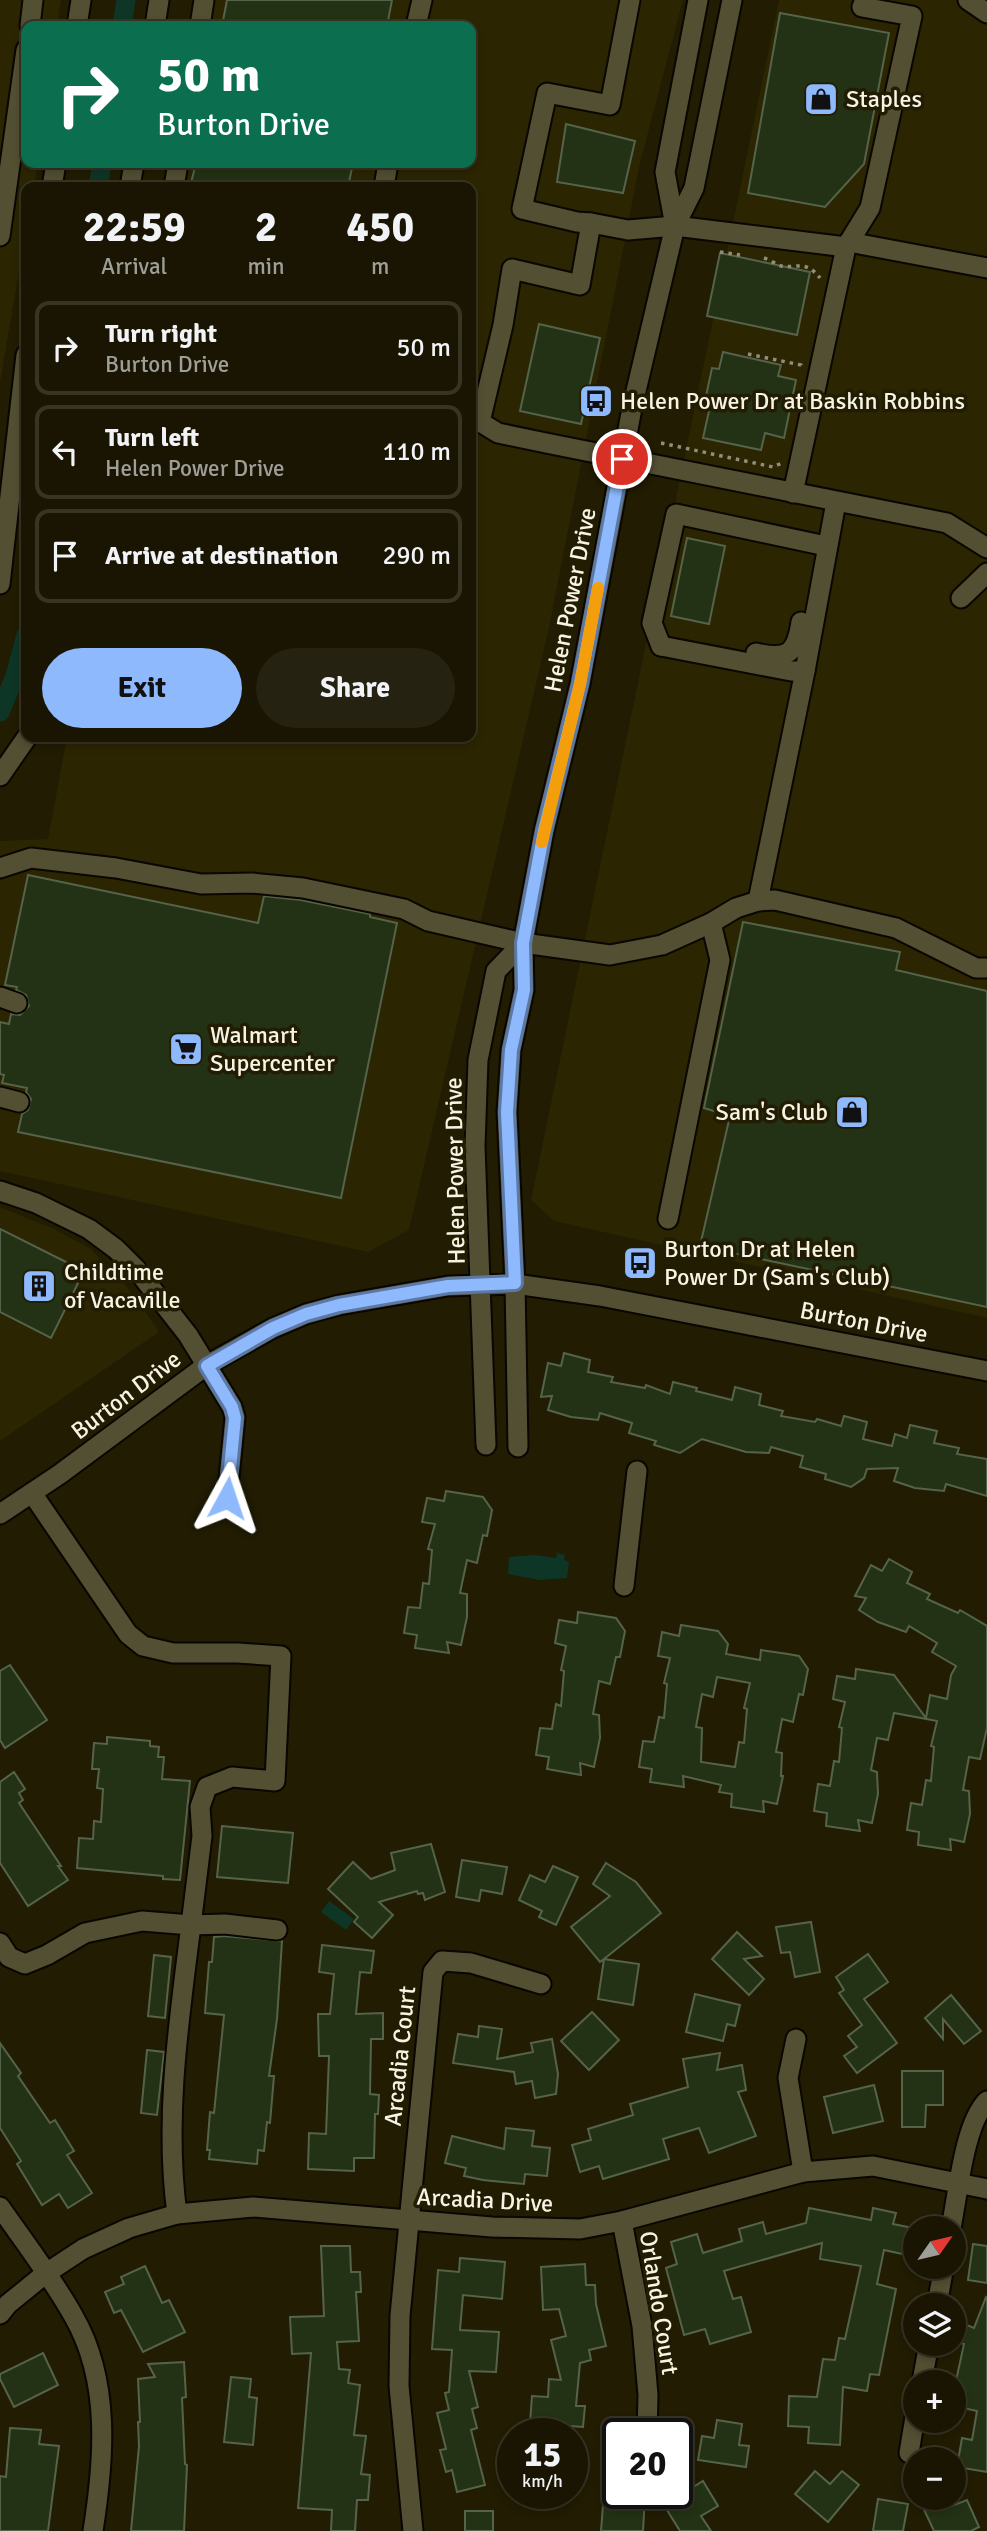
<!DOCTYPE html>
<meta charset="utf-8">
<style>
:root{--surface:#191502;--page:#262211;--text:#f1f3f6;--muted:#9f9f99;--line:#373424;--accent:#8eb9fc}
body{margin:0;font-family:Signika,sans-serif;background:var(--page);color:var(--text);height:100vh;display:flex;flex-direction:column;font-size:26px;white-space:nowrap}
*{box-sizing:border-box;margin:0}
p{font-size:23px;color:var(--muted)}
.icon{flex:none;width:38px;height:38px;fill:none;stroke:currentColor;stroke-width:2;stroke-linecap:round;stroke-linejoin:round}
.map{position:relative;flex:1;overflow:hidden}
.panel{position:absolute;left:21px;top:182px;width:455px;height:560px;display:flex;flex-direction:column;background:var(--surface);border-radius:14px;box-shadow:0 4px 10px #0003,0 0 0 2px var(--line)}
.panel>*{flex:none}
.top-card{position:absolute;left:21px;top:21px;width:455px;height:147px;border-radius:14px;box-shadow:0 4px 10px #0003,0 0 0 2px var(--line);background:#0b6e4f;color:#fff;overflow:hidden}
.needle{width:46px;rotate:56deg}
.buttons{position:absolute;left:903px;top:2216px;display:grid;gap:14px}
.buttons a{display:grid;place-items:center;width:63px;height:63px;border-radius:50%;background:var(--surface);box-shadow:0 4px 10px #0003,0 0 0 2px var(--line);font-size:35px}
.speed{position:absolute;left:497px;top:2418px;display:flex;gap:14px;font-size:35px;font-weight:700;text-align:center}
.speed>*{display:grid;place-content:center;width:91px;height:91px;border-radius:50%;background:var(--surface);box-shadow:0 4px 10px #0003,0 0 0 2px var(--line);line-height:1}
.speed small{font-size:18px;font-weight:400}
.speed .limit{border:4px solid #111;border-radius:10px;background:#fff;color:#111}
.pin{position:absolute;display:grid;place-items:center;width:60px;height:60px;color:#fff;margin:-30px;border:4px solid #fff;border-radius:50%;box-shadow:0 2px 7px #0007}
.me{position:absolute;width:77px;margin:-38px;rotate:5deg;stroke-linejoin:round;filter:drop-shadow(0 0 5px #0008)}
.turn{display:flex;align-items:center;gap:24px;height:147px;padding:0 21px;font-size:32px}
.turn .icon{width:91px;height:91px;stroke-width:2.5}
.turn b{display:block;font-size:49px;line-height:60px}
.eta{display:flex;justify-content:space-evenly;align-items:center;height:119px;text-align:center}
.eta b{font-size:42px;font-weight:700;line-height:49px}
.cta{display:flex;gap:14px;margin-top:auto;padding:14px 21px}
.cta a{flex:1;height:80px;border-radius:42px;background:var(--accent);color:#111;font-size:28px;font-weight:700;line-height:80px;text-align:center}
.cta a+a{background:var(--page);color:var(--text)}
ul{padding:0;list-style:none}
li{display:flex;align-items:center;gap:21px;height:94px;margin:0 14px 10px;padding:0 7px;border:4px solid var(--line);border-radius:14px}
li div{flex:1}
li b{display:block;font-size:26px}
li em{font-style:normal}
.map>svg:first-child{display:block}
.built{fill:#2b2502}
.water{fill:#0e3626}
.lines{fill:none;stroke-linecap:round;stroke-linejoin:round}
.canal{stroke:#0e3626;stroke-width:19}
.building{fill:#233214;stroke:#55634a;stroke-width:2;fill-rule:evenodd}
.minor-casing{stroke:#0a0600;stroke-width:23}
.path{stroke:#928e79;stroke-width:3.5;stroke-dasharray:3.5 5;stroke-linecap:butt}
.minor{stroke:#534f33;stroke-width:19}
.route-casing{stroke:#5c78a4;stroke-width:18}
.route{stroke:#8eb9fc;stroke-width:12}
.slow{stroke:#f59e0b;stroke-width:12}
.labels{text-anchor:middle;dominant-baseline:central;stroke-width:7;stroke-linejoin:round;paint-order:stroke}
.poi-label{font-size:24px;fill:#f7f4e4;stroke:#211c02;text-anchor:start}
.street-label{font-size:24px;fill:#f7f4e4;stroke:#211c02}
</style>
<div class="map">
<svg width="987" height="2531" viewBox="0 0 987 2531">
<rect width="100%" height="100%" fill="#211c02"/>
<!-- built -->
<g class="built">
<path d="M0 0H61L57 26H26V163H38L34 187H26V231L0 383Z"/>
<path d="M194 0H683L640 163 549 628 409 1230 368 1252 0 1171V841L48 839 67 737H471V187H164L168 163H471V26H189Z"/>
<path d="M779 0H987V1318L554 1221 531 1200Z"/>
<path d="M0 1207 52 1228 91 1249 133 1294 159 1332 0 1441Z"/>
</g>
<!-- water -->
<g class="water">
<path d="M557 1553 565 1555 564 1560 569 1562 567 1578 540 1580 508 1574 509 1557 535 1555 556 1558Z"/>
<path d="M329 1901 354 1919 346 1930 321 1912Z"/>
</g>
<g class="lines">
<!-- canal -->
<g class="canal">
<path d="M122 26 126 0"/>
<path d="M98 187 102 163"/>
<path d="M0 712 15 676 26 635"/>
</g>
</g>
<!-- building -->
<g class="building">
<path d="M227 0H392L387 26H222Z"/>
<path d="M780 13 889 33 864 164 825 207 748 193Z"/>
<path d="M566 124 635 141 623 193 557 182Z"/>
<path d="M196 163H353L348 187H190Z"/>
<path d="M720 253 810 272 797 335 707 316Z"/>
<path d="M539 324 600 338 581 424 520 411Z"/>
<path d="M723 352 781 365 778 376 796 380 784 438 765 433 761 450 703 438 709 411 703 410 712 368 719 369Z"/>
<path d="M687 538 725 546 709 624 671 616Z"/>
<path d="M28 875 258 923 264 896 301 900 370 914V917L397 923 341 1198 18 1132 22 1114 28 1110 31 1099 26 1092 27 1088 2 1083 4 1075 0 1074V1022L9 1024 11 1014 20 1015 29 1006 26 995 16 990 17 987 5 985Z"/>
<path d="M743 922 900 952 896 970 987 991V1307L700 1246 730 1116 704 1108Z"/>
<path d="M0 1229 84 1271 51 1338 0 1312Z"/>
<path d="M564 1353 590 1360 588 1372 613 1377 611 1382 645 1388 646 1385 670 1394 673 1382 697 1388 696 1391 732 1400 735 1387 761 1394 759 1405 783 1411 781 1416 815 1422 817 1419 841 1426 844 1416 867 1422 863 1439 892 1446 895 1434 907 1438 910 1425 937 1431 934 1443 959 1448 957 1454 987 1459V1496L946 1484 944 1491 915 1488 894 1481 898 1468 867 1469 864 1478 851 1487 825 1479 826 1474 800 1467 803 1456 771 1447 769 1453 746 1452 702 1439 680 1453 654 1445 656 1441 629 1433 632 1423 600 1413 598 1420 571 1417 548 1410 552 1396 541 1397 548 1363 561 1366Z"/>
<path d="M446 1491 483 1497 492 1510 487 1536 483 1535 477 1563 467 1560 460 1593 467 1594V1617L461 1645 447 1642 449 1653 415 1648 417 1635 404 1633 408 1607 420 1608 423 1583 429 1584 432 1550 428 1549 435 1524 422 1522 427 1498 444 1501Z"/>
<path d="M889 1559 912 1572 907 1583 930 1594 927 1599 958 1613 960 1610 987 1626V1728L980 1759 969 1757 963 1790 969 1791 970 1814 964 1842 950 1839 951 1850 918 1845 919 1832 907 1830 911 1803 922 1805 926 1780 931 1781 934 1747 931 1746 937 1721 894 1713 888 1740 877 1738 871 1770 877 1772 878 1794 872 1823 858 1820 860 1831 826 1826 827 1813 814 1811 818 1784 830 1786 834 1761 839 1762 842 1728 839 1727 845 1702 833 1699 837 1676 855 1679 856 1669 894 1675 926 1718 930 1695 947 1699 951 1675 956 1666 932 1652 937 1643 909 1626 906 1632 878 1622 859 1610 866 1598 855 1596 871 1565 882 1571Z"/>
<path d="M578 1612 616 1618 625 1631 620 1657H616L610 1684 599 1681 593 1714 599 1715 600 1738 594 1767 580 1763 581 1775 547 1769 549 1757 536 1755 540 1728 552 1729 556 1704 561 1706 564 1671 561 1670 566 1646 555 1643 559 1620 577 1623Z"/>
<path d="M681 1625 718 1631 728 1644 726 1654 760 1660 761 1650 788 1654 799 1656 808 1669 803 1695 799 1694 793 1722 782 1719 776 1752 782 1753 781 1776H783L777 1804 763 1801 764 1812 731 1807 732 1794 719 1792 721 1785 683 1776 684 1787 650 1782 652 1769 639 1767 643 1741 654 1742 659 1717 664 1718 667 1684 664 1683 670 1658 658 1656 662 1632 679 1636ZM717 1677 750 1683 744 1708 747 1709 744 1743 739 1742 735 1767 701 1762 702 1728 696 1727 702 1694 713 1697Z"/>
<path d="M10 1665 47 1720 5 1748 0 1740V1671Z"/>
<path d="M107 1737 150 1741V1746L159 1747 158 1757H164L162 1779 190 1781 180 1880 163 1879V1876L77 1868 79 1838 93 1839 94 1821 101 1822 103 1789 97 1788 99 1769H92L94 1743 107 1744Z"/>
<path d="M14 1772 25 1789 19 1793 23 1800 19 1803 61 1866H58L68 1880 28 1906 0 1863V1782Z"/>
<path d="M222 1826 293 1833 288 1883 217 1877Z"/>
<path d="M431 1844 445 1892 425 1900 423 1893 418 1894 417 1891 379 1902 393 1915 372 1938 354 1922 358 1917 328 1889 353 1862 371 1879 395 1870 391 1853Z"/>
<path d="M462 1860 507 1867 502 1894 481 1890 479 1901 456 1897Z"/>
<path d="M606 1863 636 1882 661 1913 604 1959 639 1964 633 2005 598 1999 604 1959 600 1962 571 1927 610 1896 593 1884Z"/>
<path d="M553 1866 578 1877 556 1925 539 1917 542 1911 519 1900 530 1875 545 1882Z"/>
<path d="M811 1922 820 1972 795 1977 790 1952 781 1953 776 1927Z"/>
<path d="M737 1932 762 1956 744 1959 764 1979 749 1995 712 1959Z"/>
<path d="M224 1936 282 1941 277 2019 269 2076H274L270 2123 267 2122 264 2151 258 2150 257 2164 209 2159 210 2150H207L210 2112 214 2113 224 2015 205 2013 209 1962H212L214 1937Z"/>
<path d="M322 1945 374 1951 371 1973 360 1972 356 2014 383 2013V2039H371L370 2094 379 2095 378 2114H375L374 2158H354V2171L308 2169 309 2133 326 2134 329 2056H319L318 2014H330L334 1974 319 1972Z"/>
<path d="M868 1954 888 1982 864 1999 897 2043 857 2073 844 2056 857 2047 848 2036 862 2025 839 1993 844 1990 836 1977Z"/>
<path d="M154 1955 171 1957 165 2018 148 2016Z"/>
<path d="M695 1994 740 2005 735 2026 727 2024 723 2041 686 2032Z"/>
<path d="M951 1995 981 2031 964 2044 943 2019V2039L925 2018Z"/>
<path d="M592 2012 619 2040 589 2070 561 2041Z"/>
<path d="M479 2026 502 2029 497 2059 533 2052 531 2043 552 2039 558 2074 556 2094 535 2098 532 2081 516 2084 514 2072 453 2063 458 2034 478 2037Z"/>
<path d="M0 2043 21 2073 18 2076 50 2123 55 2120 74 2151 67 2155 92 2193 68 2208 59 2194 42 2205 17 2164 21 2161 0 2128Z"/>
<path d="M147 2050 164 2052 157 2115 141 2113Z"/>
<path d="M720 2053 717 2070 742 2065 746 2090 738 2092 756 2136 709 2153 699 2128 663 2139 669 2159 603 2179 599 2166 580 2172 572 2145 591 2140 588 2129 633 2115 630 2104 688 2087 683 2059Z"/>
<path d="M902 2071H943V2105H926L925 2127H902Z"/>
<path d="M874 2085 883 2121 833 2133 824 2097Z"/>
<path d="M506 2128 534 2131 532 2146 550 2148 547 2176 525 2174 524 2184 483 2180 464 2176 466 2168 445 2163 452 2136 504 2149Z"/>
<path d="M809 2208 871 2220 873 2208 896 2213 893 2224 913 2228 907 2255 884 2250 877 2284 896 2289 879 2375 870 2374 867 2391 843 2387 840 2445 808 2443 809 2427 788 2426 789 2396 817 2397 823 2359 835 2360 839 2338 845 2339 861 2266 820 2259 822 2243 724 2271 733 2299 741 2297 751 2332 710 2344 705 2329 684 2335 666 2268 677 2264 671 2242 697 2234 703 2253 742 2241 739 2229 763 2222 766 2234 806 2223Z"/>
<path d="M973 2244 987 2246V2283L968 2280Z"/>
<path d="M321 2246H350L351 2272H360L361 2292H356L359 2341 337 2342 339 2369 350 2370 348 2383 360 2385 354 2435 366 2436 361 2474 370 2475 368 2500H357L355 2531H331L332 2510 298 2508 311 2353 292 2354 290 2317 324 2316Z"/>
<path d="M460 2258 505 2262 502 2299 463 2295 460 2330 499 2332 496 2372 469 2371 478 2407 472 2409 477 2428 471 2430 485 2485 457 2492 452 2470 446 2472 440 2450 446 2449 437 2413 449 2410 445 2393 449 2392 452 2350 432 2349 438 2270 459 2272Z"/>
<path d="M585 2264 586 2285H595L596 2304 606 2346 589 2350 591 2360 580 2363 576 2406H585L583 2427 530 2423 532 2396 548 2397 549 2379 561 2380 551 2340 566 2336 559 2309 543 2310 541 2267Z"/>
<path d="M145 2266 162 2303 169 2300 185 2332 143 2352 121 2310 114 2313 105 2292 124 2284 121 2277Z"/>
<path d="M986 2297 987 2298V2472L957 2467 962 2438 972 2440 977 2411 954 2406V2390L964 2344 960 2343 967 2325 974 2328Z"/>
<path d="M43 2353 58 2385 14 2407 0 2379V2374Z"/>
<path d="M184 2362 186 2397 182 2398 185 2464 187 2465 184 2531H131L139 2446 138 2422H140L138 2379 155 2377 148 2364Z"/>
<path d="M231 2377 251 2379 249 2397 257 2398 253 2445 224 2442Z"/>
<path d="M717 2420 742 2424 739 2445 749 2446 746 2467 698 2460 702 2436 714 2438Z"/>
<path d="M10 2428 41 2430 39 2444 59 2446 48 2531H0V2476L6 2477Z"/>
<path d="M815 2471 830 2484 842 2471 859 2485 828 2522 795 2494Z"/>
<path d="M703 2481 718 2506 701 2516 711 2531H680L657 2494H682Z"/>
<path d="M621 2495 645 2497 643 2531H601L603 2505 621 2506Z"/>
<path d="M928 2497H945L949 2507 967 2500 979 2527 971 2531H934L920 2501Z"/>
<path d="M878 2499 908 2504 903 2531H873Z"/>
<rect x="465" y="2511" width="28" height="20"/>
</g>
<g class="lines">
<!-- minor casing -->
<g class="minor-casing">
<g id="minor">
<path d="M968 0 987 13"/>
<path d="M30 26 33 0"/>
<path d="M77 26 81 0"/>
<path d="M155 26 159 0"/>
<path d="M200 26 204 0"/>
<path d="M416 26 422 0"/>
<path d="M52 187 56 163"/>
<path d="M130 187 134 163"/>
<path d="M174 187 178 163"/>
<path d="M384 187 388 163"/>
<path d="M591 223 628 230 675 226 846 247 870 208 912 16 862 7 865 0"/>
<path d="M675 226 665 172 698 0"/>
<path d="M0 236 26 50"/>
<path d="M849 242 987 268"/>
<path d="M480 422 503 325 512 269 580 285 591 223 577 222 522 209 547 93 610 105 630 0"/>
<path d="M471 423 480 422 498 433 546 443 947 523 987 548"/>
<path d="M793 493 846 247"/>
<path d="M0 584 26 355"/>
<path d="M961 598 987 573"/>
<path d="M661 646 791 671H805L836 502"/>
<path d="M661 646 652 623 676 514 826 546"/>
<path d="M756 653C788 660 796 654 801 622"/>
<path d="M0 776 27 737"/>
<path d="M0 868 31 858 116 868 201 884 252 883 303 888 404 909 428 921 523 943 610 955 662 945 711 923 736 908 758 901 775 900 896 928 976 968H987"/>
<path d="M758 901 805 671"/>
<path d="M0 997 17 1003"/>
<path d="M0 1097 19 1102"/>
<path d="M0 1191 36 1203 89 1229 116 1249 137 1270 188 1335 232 1407 235 1417 227 1498"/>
<path d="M668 1219 720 960 711 923"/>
<path d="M486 1445 475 1146 478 1060 496 971 523 943"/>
<path d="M518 1447 515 1284 507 1112 511 1050 524 990 523 943 544 831 580 684 632 408 675 226 694 188 732 0"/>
<path d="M32 1493 128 1634 143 1646 173 1653H238L281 1656 275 1781 232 1777 207 1787 200 1807 202 1836 191 1925 225 1924 277 1930"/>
<path d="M0 1514 60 1474 207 1365 273 1328 306 1314 339 1305 448 1286 515 1284 600 1296 987 1371"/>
<path d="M624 1586 637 1471"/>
<path d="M0 1943 9 1957 25 1964 47 1955 85 1933 142 1921 191 1925C179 2020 164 2119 177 2214"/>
<path d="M796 2039 788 2078 803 2172"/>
<path d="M0 2207C25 2243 53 2279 74 2317 111 2382 104 2461 93 2531"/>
<path d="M622 2221 642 2326 648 2395 647 2434"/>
<path d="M951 2228C958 2194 964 2124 987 2101"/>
<path d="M937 2305 944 2266"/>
<path d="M0 2314 8 2304 45 2274 83 2249 129 2228 177 2214 253 2207 492 2227 580 2229 622 2221 803 2172 873 2166 987 2189"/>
<path d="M922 2382 929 2343"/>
<path d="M909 2453 915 2417"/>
<path d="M413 2531 399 2386 400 2316 433 1972 442 1961 471 1963 541 1984"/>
</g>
</g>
<!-- path -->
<g class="path">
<path d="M720 252 740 255"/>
<path d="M764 258C770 260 776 264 781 266 797 269 805 259 820 278"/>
<path d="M748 354 801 365V368"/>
<path d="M661 443 773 467 782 463"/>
</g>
<!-- minor -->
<use href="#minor" class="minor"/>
</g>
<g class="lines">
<!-- route casing -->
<g class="route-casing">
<path id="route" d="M227 1498 235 1418 232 1407 207 1366 273 1328 306 1314 339 1305 448 1286 515 1283 507 1112 511 1050 524 990 523 943 544 831 580 684 622 459"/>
</g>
<!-- route -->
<use href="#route" class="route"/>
<!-- slow -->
<path class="slow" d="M542 842 580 684 598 588"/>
</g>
<!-- icons -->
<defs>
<g id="shop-square" transform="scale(1.75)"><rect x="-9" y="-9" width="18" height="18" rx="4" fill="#8eb9fc" stroke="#211c02"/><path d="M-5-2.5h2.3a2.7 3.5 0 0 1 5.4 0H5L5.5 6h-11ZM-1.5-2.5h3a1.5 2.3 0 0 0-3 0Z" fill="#111"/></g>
<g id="bus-square" transform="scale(1.75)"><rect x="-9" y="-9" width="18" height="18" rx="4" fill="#8eb9fc" stroke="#211c02"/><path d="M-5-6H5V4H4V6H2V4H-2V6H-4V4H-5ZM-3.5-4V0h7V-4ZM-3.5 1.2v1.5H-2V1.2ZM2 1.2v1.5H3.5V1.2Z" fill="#111"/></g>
<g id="supermarket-square" transform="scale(1.75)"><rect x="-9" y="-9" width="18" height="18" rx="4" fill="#8eb9fc" stroke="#211c02"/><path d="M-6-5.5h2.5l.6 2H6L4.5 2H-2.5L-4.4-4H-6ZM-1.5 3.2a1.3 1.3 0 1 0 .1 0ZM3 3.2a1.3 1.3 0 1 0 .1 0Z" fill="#111"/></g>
<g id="building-square" transform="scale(1.75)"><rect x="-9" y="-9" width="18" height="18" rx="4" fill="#8eb9fc" stroke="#211c02"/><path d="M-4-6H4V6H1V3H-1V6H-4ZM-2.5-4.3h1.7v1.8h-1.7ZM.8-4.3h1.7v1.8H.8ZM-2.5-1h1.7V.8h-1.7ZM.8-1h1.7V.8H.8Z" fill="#111"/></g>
</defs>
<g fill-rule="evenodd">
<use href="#shop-square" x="821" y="99"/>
<use href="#bus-square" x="596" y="401"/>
<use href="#supermarket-square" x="186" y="1049"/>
<use href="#shop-square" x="852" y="1112"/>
<use href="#bus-square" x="640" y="1263"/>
<use href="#building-square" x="39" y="1286"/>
</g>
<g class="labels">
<!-- poi labels -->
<g class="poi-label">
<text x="846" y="99">Staples</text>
<text x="620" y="401">Helen Power Dr at Baskin Robbins</text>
<text x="210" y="1035">Walmart<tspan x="210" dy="28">Supercenter</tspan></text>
<text x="828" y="1112" text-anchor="end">Sam's Club</text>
<text x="664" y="1249">Burton Dr at Helen<tspan x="664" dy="28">Power Dr (Sam's Club)</tspan></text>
<text x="64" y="1272">Childtime<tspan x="64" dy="28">of Vacaville</tspan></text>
</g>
<!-- street labels -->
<g class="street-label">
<text transform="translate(570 600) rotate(-79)">Helen Power Drive</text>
<text transform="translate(455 1171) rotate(-91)">Helen Power Drive</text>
<text transform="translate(864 1322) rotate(11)">Burton Drive</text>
<text transform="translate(126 1395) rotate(-37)">Burton Drive</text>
<text transform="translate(400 2056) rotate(-84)">Arcadia Court</text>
<text transform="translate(485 2200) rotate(3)">Arcadia Drive</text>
<text transform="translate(659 2303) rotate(81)">Orlando Court</text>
</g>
</g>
</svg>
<div class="buttons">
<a><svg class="needle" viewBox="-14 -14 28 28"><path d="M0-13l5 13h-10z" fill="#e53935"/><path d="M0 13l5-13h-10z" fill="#9f9f99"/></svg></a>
<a><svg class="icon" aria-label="layers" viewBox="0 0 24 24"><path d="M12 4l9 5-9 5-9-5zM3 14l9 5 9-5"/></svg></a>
<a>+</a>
<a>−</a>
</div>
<div class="speed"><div>15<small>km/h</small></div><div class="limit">20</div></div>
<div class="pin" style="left:622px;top:459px;background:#d93025"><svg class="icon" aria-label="arrive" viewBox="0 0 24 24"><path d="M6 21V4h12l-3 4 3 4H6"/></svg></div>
<svg class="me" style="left:227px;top:1498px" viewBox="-20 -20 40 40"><path d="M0-17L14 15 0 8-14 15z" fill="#8eb9fc" stroke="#fff" stroke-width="4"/></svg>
<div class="top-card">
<div class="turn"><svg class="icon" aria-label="right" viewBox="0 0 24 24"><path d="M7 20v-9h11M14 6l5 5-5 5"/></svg><div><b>50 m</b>Burton Drive</div></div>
</div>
<section class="panel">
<div class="eta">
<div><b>22:59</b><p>Arrival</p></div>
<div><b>2</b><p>min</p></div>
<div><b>450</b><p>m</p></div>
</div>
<ul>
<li><svg class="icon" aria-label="right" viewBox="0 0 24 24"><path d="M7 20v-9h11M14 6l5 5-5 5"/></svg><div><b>Turn right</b><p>Burton Drive</p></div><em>50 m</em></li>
<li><svg class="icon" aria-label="left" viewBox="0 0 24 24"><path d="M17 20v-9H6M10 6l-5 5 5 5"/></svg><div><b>Turn left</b><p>Helen Power Drive</p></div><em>110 m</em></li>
<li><svg class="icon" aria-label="arrive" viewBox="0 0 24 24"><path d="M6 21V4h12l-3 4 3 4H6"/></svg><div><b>Arrive at destination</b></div><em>290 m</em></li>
</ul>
<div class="cta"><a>Exit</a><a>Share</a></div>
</section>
</div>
